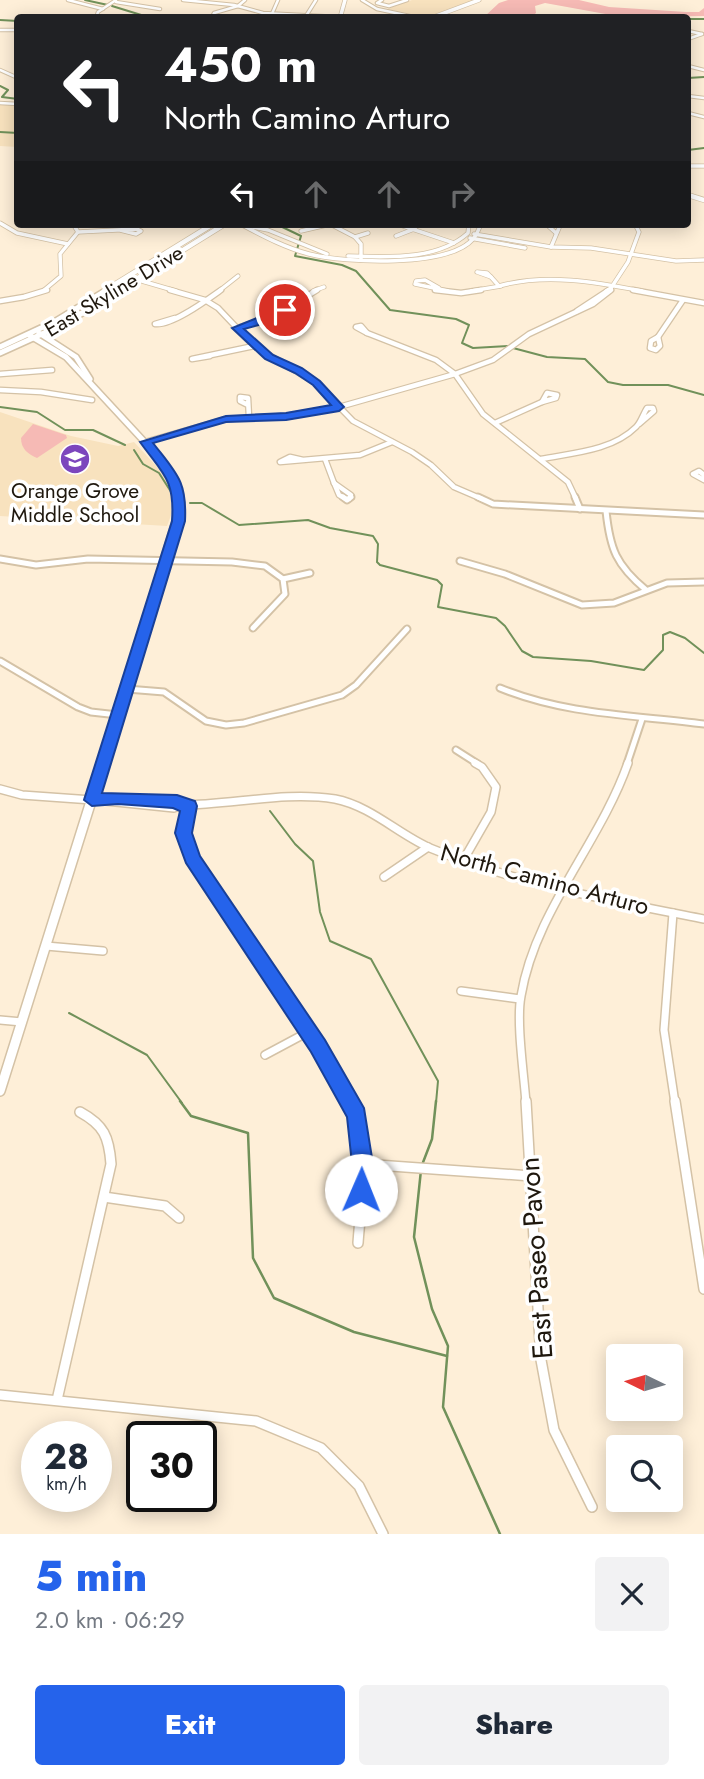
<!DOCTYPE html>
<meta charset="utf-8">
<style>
:root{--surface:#fff;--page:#f2f2f3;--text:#1f2937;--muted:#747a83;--accent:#2563eb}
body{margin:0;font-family:Jost,sans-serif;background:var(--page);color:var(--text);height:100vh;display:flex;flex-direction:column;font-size:26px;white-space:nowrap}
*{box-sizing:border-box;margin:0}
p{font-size:23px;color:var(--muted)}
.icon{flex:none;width:38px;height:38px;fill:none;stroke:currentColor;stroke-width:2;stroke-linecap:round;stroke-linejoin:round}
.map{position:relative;height:1534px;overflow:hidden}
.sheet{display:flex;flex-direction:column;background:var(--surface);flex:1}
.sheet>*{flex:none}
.guide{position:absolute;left:14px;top:14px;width:677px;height:214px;border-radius:7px;box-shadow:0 4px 18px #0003;background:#202124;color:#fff;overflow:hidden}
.needle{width:46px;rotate:275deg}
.buttons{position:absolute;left:606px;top:1344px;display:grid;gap:14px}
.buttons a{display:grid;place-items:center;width:77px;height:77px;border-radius:7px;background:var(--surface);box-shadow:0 4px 18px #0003;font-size:35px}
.speed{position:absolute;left:21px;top:1421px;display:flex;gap:14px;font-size:35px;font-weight:700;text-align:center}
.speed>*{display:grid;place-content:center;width:91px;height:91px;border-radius:50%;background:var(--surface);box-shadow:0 4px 18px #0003;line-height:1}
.speed small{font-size:18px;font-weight:400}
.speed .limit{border:4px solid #111;border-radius:10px;background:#fff;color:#111}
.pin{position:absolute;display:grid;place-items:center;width:60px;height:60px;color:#fff;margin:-30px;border:4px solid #fff;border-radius:50%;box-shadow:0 2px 7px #0007}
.me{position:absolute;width:77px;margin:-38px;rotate:1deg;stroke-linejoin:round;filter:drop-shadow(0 0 5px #0008)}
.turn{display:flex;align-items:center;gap:24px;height:147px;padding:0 35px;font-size:32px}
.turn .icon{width:91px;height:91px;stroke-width:2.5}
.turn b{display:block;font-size:49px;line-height:60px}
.lanes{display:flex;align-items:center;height:66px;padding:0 35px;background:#0003;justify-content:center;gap:35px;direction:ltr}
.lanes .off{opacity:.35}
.round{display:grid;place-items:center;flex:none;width:74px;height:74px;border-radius:7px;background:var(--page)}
.overview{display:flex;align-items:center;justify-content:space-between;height:119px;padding:0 35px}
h1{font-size:42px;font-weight:800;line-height:52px;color:var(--accent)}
.primary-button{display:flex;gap:14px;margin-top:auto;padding:14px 35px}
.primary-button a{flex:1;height:80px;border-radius:7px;background:var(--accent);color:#fff;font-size:28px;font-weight:800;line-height:80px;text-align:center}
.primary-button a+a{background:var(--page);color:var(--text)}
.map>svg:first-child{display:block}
.built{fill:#f8e2be}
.green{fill:#f6bab5}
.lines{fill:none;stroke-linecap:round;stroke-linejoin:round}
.stream-far1{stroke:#71915a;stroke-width:2}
.stream{stroke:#71915a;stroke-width:2.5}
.minor-far5-casing{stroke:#d4c2a6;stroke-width:4.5}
.minor-far4-casing{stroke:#d4c2a6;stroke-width:5}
.minor-far3-casing{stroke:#d4c2a6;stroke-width:7}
.minor-far2-casing{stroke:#d4c2a6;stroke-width:9}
.minor-far1-casing{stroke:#d4c2a6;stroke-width:10}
.minor-casing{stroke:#d4c2a6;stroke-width:12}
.major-far4-casing{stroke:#d4c2a6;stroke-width:5}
.major-far3-casing{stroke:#d4c2a6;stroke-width:6}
.major-far2-casing{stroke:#d4c2a6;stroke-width:8}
.major-far1-casing{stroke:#d4c2a6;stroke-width:10}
.major-casing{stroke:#d4c2a6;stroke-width:12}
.minor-far5{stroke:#fff;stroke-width:2.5}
.minor-far4{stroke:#fff;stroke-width:3.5}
.minor-far3{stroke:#fff;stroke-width:4.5}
.minor-far2{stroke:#fff;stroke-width:5}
.minor-far1{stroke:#fff;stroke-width:7}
.minor{stroke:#fff;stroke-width:9}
.major-far4{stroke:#fff;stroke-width:3.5}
.major-far3{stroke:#fff;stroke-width:4.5}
.major-far2{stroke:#fff;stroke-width:5}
.major-far1{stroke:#fff;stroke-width:7}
.major{stroke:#fff;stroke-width:9}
.route{fill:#2563eb;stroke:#184099;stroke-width:2}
.labels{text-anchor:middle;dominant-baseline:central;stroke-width:7;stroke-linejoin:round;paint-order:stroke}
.far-street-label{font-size:21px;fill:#1f180e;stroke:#fff}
.far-poi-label{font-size:21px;fill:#1f180e;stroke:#fff}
.street-label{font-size:24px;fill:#1f180e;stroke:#fff}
.near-street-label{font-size:28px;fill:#1f180e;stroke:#fff}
</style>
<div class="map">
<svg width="704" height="1534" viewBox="0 0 704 1534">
<rect width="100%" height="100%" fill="#feefd8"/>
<!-- built -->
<g class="built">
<path d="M412 0H476L427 17 387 9Z"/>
<path d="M0 104H17V147L0 146Z"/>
<path d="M0 412 71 436 118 446 134 442 160 470 172 488 173 510 167 526 0 516Z"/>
</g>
<!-- green -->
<g class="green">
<path d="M508 0H579L609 7 686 12H699L704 8V16L622 17 545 3 535 6 536 13 531 17H484L499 3Z"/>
<path d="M33 424 66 435 67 438 37 458C28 454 21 449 21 438Z"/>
</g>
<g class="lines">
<!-- stream-far1 -->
<g class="stream-far1">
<path d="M85 0 108 5"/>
<path d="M112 6 151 18"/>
<path d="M666 18H679"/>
<path d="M688 19H704"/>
<path d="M0 20 18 21"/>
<path d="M688 78 704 77"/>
<path d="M0 86 8 90 2 97 18 99"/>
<path d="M0 132 18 133"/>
<path d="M688 150 704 148"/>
<path d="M276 224 301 236 295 256 342 265 356 271 390 310 456 319 469 325 462 343 473 348 508 346"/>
<path d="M513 348 547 357 585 359 608 382 623 385H668L704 395"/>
<path d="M0 407 37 412 65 430H93L125 445"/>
<path d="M134 450 143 464 159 473 173 495"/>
<path d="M190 503H202L239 525 308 520 330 528 373 536 378 544 377 562 380 565 437 580 442 585 438 607 496 618 505 626 522 651 533 657 591 661 644 670 663 650V635L670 632 685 638 704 653"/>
<path d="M270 811 295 844 313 861 320 912 330 941 371 959 438 1081 436 1103"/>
<path d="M69 1013 147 1055 182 1103"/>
</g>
<!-- stream -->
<g class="stream">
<path d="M180 1101 191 1116 248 1133 253 1258 274 1298 354 1332 447 1356"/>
<path d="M422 1165 432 1139 436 1101"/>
<path d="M421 1170 414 1237 432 1309 448 1346 443 1407 500 1534"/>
</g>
<!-- minor-far5 casing -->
<g class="minor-far5-casing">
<g id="minor-far5">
<path d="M68 0 103 9"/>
<path d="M183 0 234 5 263 13 359 18"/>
<path d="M362 0 377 9 419 18"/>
<path d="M382 0 377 3 389 6 407 0"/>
<path d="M116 2 160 9"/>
<path d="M271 16 278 0"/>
<path d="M306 16 316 0"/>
<path d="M212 17 214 13 238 6 245 0"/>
<path d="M96 18 98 12 116 0"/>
<path d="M0 30H18"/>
<path d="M688 31 702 34"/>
<path d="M688 39 702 34"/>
<path d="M688 66 704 70"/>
<path d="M0 70 18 78"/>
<path d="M688 96 704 98"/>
<path d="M0 103 18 104"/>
<path d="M688 113 704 117"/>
</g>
</g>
<!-- minor-far4 casing -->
<g class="minor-far4-casing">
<g id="minor-far4">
<path d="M688 166H704"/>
<path d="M0 223 17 233 68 244"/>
<path d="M237 224 268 230 327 254"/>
<path d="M330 224 355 237 361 244V260"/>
<path d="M397 224 454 243"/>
<path d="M546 224 556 233"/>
<path d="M244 226C265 237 286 248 309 254 344 263 448 268 473 239 477 235 479 228 481 224"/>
<path d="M301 231 331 224"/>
<path d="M78 232 137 229 141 231 136 234 120 230"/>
<path d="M474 234 551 247 591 248 676 261 704 260"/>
<path d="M396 236 414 229 419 224"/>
<path d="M355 237 368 233"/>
<path d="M470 238 525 248"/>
<path d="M551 247 559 228 557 224"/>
<path d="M348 256C387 257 437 261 468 233L469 224"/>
<path d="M477 272 487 273 491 277Z"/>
<path d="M491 277 499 286"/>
<path d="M135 279 176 291"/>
<path d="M499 286C546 273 595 282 642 291"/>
<path d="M439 288 425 280 416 281 415 284 448 291"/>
<path d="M611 288 628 262 639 232 635 224"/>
<path d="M43 291 61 276 60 254 78 232 73 224"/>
<path d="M219 291 238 276"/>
<path d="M313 291 324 287"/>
<path d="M471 291 501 286"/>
<path d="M606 291 611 288 610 291"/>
</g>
</g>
<!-- minor-far3 casing -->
<g class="minor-far3-casing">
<g id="minor-far3">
<path d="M170 290 205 300 218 308 254 346 316 383 353 421 412 452 431 465 454 487 482 499"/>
<path d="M435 290 461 293 481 290"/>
<path d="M633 290 704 303"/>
<path d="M0 301 24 297 47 290"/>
<path d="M577 311 609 290"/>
<path d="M175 318 155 324C172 326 207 300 221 290"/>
<path d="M361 326 367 333 356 327Z"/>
<path d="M237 328 274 316 317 290"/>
<path d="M367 333 436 360 455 374 483 414 568 482 576 499"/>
<path d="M658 337 660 346 656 350 650 348 651 341Z"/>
<path d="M658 337 683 300"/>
<path d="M210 356 192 359 254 346"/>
<path d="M0 374 52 370"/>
<path d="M0 390 41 392 92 400"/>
<path d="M547 393 557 395 556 398 542 402Z"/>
<path d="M248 405 240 401V397L248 398 249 417"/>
<path d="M495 423 542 402"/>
<path d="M145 442 226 419 286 416 339 407 455 374 493 360 529 334 593 304 611 290"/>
<path d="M325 459 334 483"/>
<path d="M541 459C572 453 612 451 636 427 641 422 643 414 647 408H653L654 411 639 424"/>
<path d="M303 460 290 457 280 462 360 455 392 442"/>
<path d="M704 475 699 471 693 474 704 480"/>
<path d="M334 483 351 495 349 499"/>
<path d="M334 483 339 495 346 499"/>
</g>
</g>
<!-- minor-far2 casing -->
<g class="minor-far2-casing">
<g id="minor-far2">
<path d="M343 497 347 500 351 497"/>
<path d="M478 497 493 504 704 515"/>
<path d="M575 497 580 509"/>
<path d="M606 511C610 549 616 565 646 590"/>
<path d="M0 559 36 565 88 559 232 562 265 566 283 579 285 594 253 628"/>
<path d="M460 561 505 574 582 605 614 603 667 583 704 582"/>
<path d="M283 579 310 573"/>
<path d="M0 661 78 707 91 712 118 715"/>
<path d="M500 688C566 715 635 715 704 724"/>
<path d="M127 689 164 692 206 721 226 725 244 723 342 695 356 685 407 629"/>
<path d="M456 750 478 764"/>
<path d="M627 764 642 719"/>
</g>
</g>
<!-- minor-far1 casing -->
<g class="minor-far1-casing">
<g id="minor-far1">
<path d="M0 789 22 795 106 801"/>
<path d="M118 798 177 802 181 805 174 808 106 801Z"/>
<path d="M181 805C232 805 284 791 335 799 371 806 398 834 430 848 517 884 612 901 704 919"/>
<path d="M189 806 184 833 192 858 318 1046 350 1103"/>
<path d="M464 859 491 812 496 787 482 767 475 763"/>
<path d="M384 877 428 847"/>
<path d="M673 913 664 1030 675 1103"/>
<path d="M46 946 103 951"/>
<path d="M461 991 520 999"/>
<path d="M0 1020 22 1022"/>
<path d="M265 1055 308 1032"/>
<path d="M526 1103C524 1075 516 1021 521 996 535 911 600 843 628 763"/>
</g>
</g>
<!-- minor casing -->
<g class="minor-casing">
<g id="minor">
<path d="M349 1101C372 1142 361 1198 358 1243"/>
<path d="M526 1101 541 1360 554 1430 592 1507"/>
<path d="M675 1101 704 1289"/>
<path d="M363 1164 531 1176"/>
<path d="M104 1197 165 1206 179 1218"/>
<path d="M0 1395 256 1421 321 1448 359 1486 383 1534"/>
<path d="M57 1400 111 1164C109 1137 104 1125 80 1112"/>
</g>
</g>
<!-- major-far4 casing -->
<g class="major-far4-casing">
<g id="major-far4">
<path d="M340 18 345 0"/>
<path d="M431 18 479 0"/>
</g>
</g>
<!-- major-far3 casing -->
<g class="major-far3-casing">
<g id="major-far3">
<path d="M688 195 704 200"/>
<path d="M104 291 213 224"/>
<path d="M117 291 225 224"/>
</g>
</g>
<!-- major-far2 casing -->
<g class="major-far2-casing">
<g id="major-far2">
<path d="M39 333 76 357 90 379"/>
<path d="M29 335 66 357 165 464 176 485 179 499"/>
<path d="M0 347 56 321 107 290"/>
<path d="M0 353 64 324 120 290"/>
</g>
</g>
<!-- major-far1 casing -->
<g class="major-far1-casing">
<path id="major-far1" d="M103 764 180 508 179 497"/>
</g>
<!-- major casing -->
<g class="major-casing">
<path id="major" d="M0 1091 103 763"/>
</g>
<!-- minor-far5 -->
<use href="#minor-far5" class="minor-far5"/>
<!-- minor-far4 -->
<use href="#minor-far4" class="minor-far4"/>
<!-- minor-far3 -->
<use href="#minor-far3" class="minor-far3"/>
<!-- minor-far2 -->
<use href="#minor-far2" class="minor-far2"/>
<!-- minor-far1 -->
<use href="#minor-far1" class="minor-far1"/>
<!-- minor -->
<use href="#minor" class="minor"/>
<!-- major-far4 -->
<use href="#major-far4" class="major-far4"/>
<!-- major-far3 -->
<use href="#major-far3" class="major-far3"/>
<!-- major-far2 -->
<use href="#major-far2" class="major-far2"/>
<!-- major-far1 -->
<use href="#major-far1" class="major-far1"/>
<!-- major -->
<use href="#major" class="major"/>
</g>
<!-- route -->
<path class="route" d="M282 308 290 310 274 321 244 329 273 355 302 368 320 381 344 407 339 411 286 420 226 422 153 443C177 474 187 481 185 521L102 793 177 795 195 801 197 806 192 833 200 856 325 1040 364 1108 373 1164 372 1190 369 1198 361 1201 353 1198 350 1190 352 1164 347 1117 311 1052 186 863 175 833 180 811 173 808 118 804 92 806 84 800 172 521C175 479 163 474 140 442L226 416 286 413 331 405 313 385 295 373 265 359 232 328Z"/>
<!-- icons -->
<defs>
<g id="school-disc" transform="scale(1.575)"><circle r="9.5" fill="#7c46bd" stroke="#fff"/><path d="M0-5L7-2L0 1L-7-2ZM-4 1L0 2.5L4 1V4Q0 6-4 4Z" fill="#fff"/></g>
</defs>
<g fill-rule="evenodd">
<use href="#school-disc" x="75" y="459"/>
</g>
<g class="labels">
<!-- far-street labels -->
<g class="far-street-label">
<text transform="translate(114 291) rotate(-31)">East Skyline Drive</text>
</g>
<!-- far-poi labels -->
<g class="far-poi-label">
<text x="75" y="491">Orange Grove<tspan x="75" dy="24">Middle School</tspan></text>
</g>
<!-- street labels -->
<g class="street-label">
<text transform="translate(545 879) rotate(15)">North Camino Arturo</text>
</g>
<!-- near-street labels -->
<g class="near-street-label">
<text transform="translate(536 1258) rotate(-94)">East Paseo Pavon</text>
</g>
</g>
</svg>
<div class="buttons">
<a><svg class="needle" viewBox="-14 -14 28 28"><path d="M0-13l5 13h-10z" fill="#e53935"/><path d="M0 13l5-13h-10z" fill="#747a83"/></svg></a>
<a><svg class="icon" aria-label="search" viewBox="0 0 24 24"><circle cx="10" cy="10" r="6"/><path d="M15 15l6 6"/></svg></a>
</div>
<div class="speed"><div>28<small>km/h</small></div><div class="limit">30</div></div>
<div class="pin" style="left:285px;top:310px;background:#d93025"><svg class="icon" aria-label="arrive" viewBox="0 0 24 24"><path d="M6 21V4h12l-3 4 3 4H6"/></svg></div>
<svg class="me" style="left:361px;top:1190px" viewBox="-20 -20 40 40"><circle r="19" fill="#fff"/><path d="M0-13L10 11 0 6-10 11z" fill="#2563eb"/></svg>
<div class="guide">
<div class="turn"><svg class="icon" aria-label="left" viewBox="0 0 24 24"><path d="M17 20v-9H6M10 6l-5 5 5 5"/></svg><div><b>450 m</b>North Camino Arturo</div></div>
<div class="lanes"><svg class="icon" aria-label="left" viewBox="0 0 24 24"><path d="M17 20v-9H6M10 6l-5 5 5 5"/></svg><svg class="icon off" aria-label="ahead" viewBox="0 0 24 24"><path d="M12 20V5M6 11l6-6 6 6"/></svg><svg class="icon off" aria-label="ahead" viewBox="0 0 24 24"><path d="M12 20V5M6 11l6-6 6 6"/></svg><svg class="icon off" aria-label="right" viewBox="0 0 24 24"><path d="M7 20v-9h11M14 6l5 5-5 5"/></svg></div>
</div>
</div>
<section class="sheet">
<div class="overview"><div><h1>5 min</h1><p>2.0 km · 06:29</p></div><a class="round"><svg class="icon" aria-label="close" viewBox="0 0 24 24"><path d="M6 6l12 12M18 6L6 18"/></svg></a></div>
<div class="primary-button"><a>Exit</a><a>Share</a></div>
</section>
